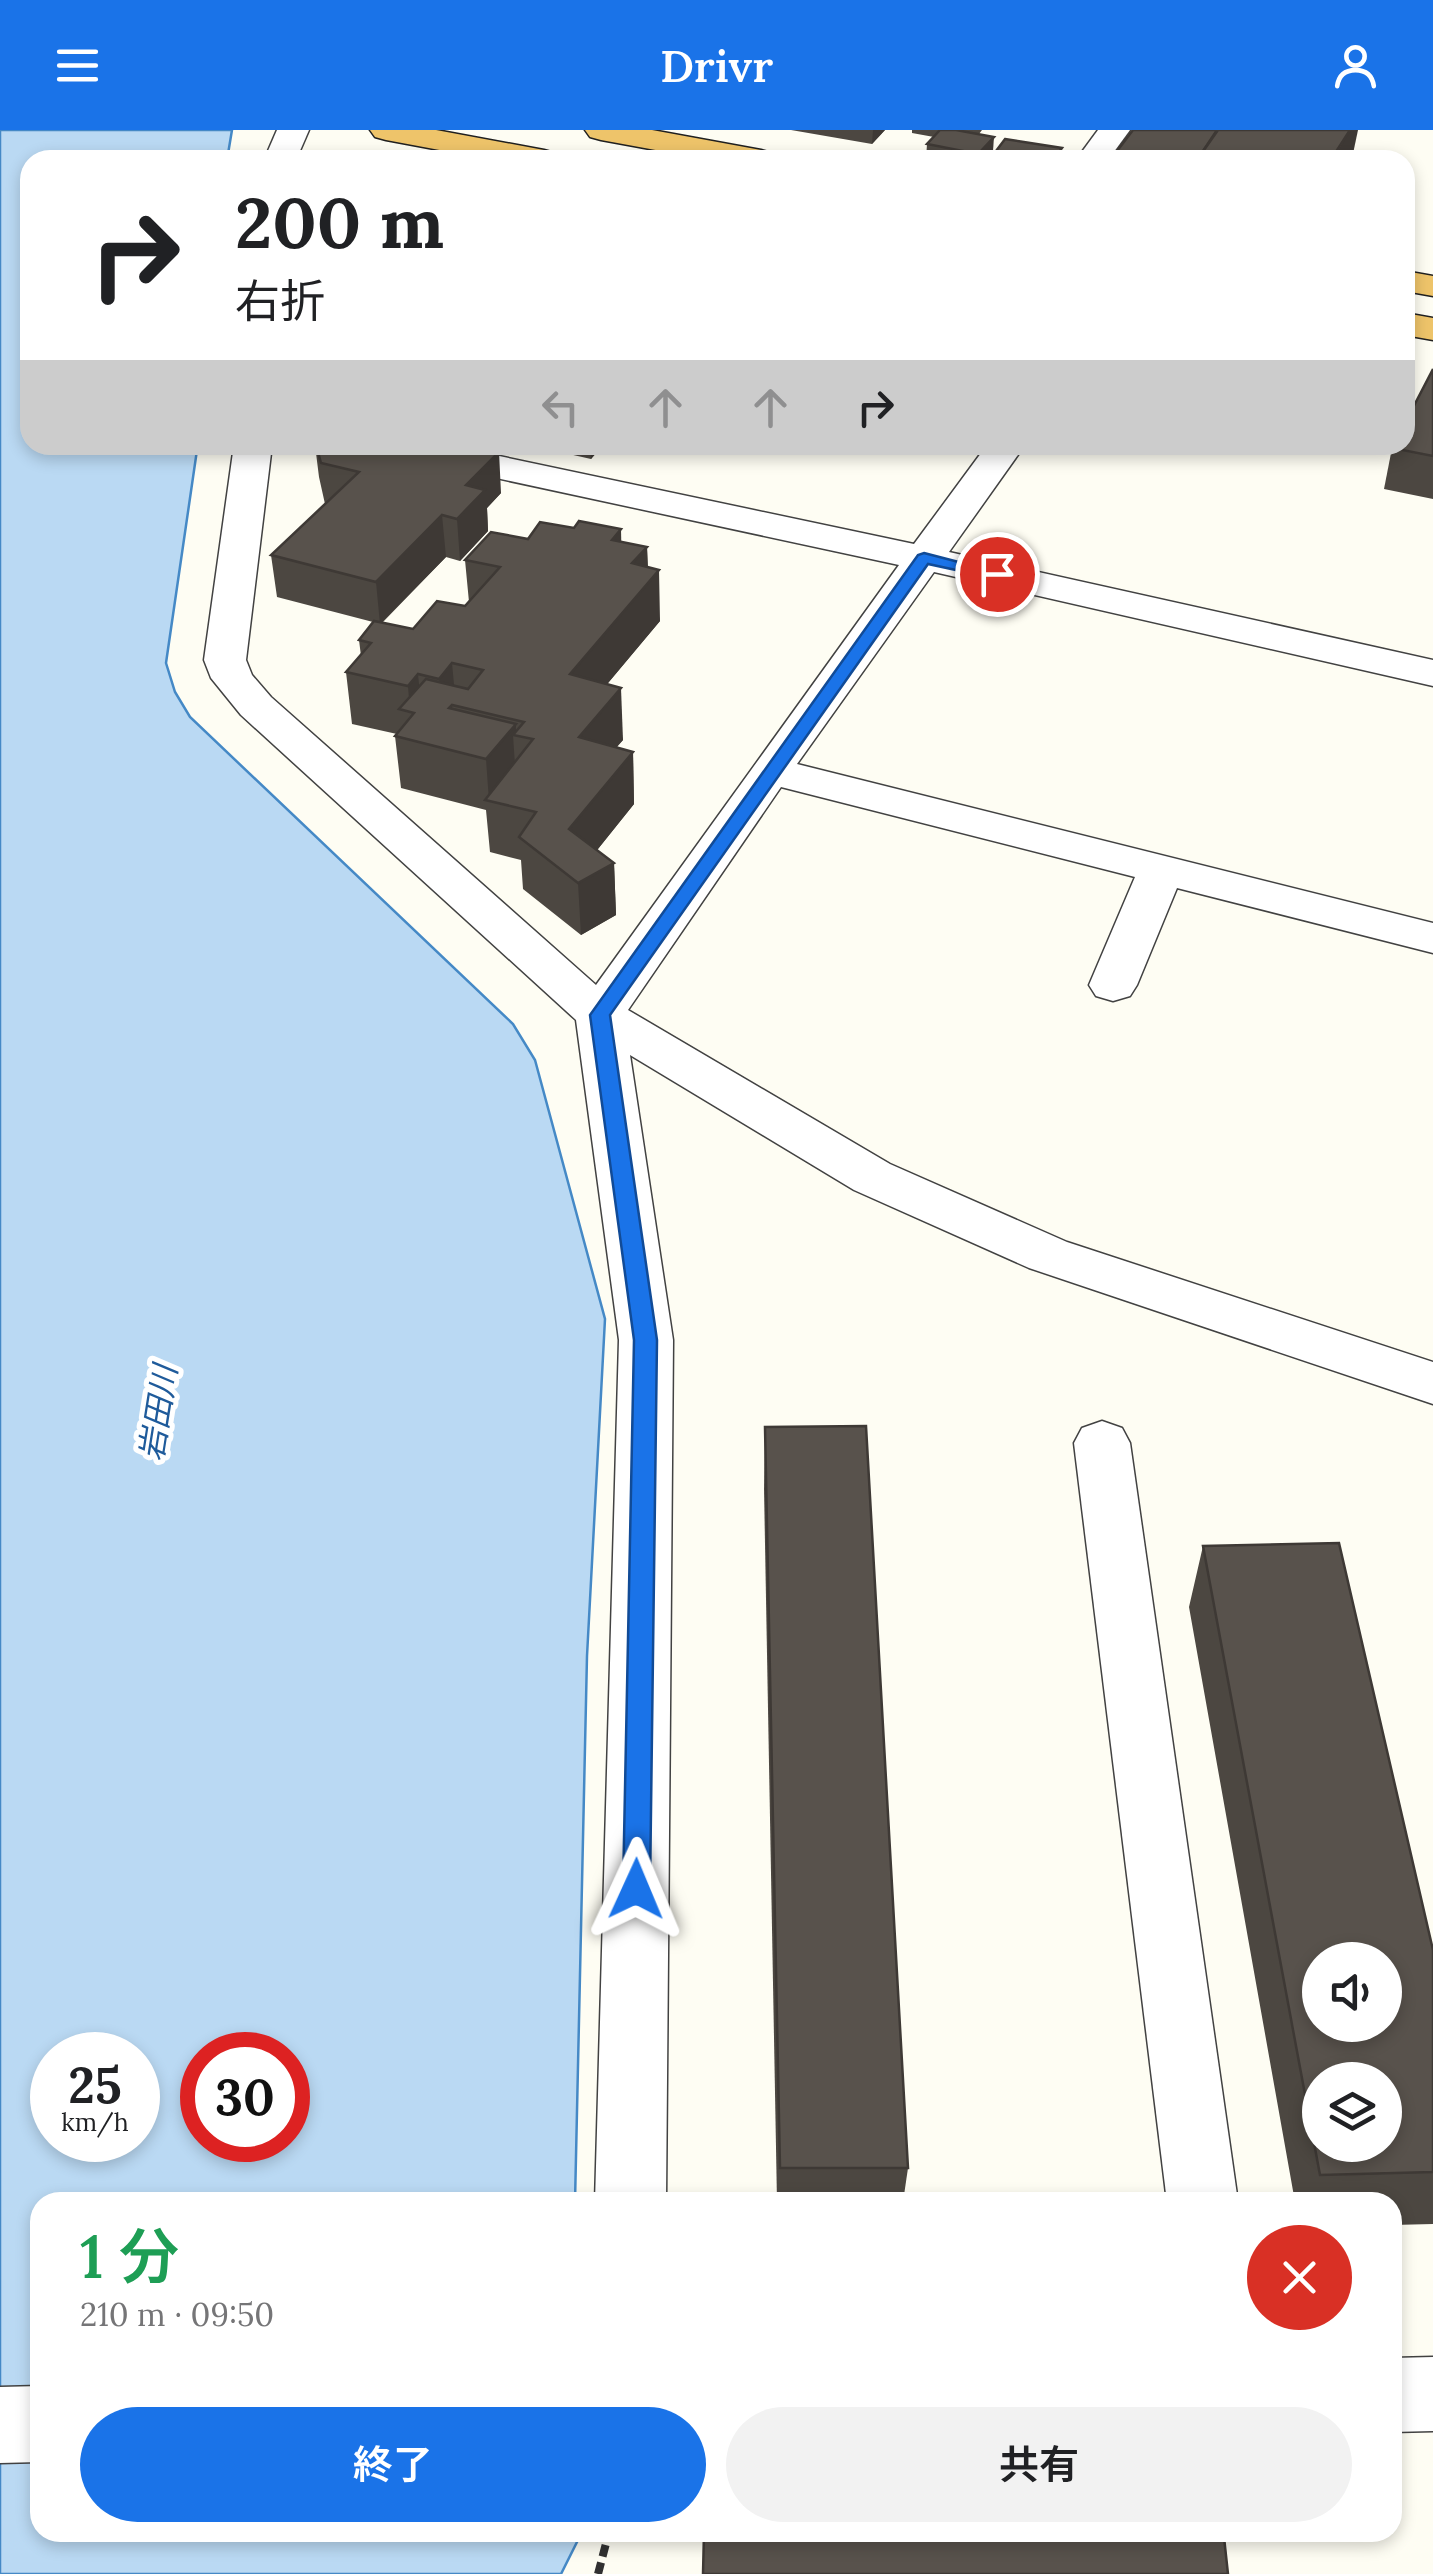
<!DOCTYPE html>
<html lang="ja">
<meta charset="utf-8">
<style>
:root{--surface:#fff;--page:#f2f2f2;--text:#202124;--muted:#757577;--accent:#1a73e8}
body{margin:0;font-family:Lora,"Noto Sans JP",serif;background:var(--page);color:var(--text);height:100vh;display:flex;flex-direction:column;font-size:38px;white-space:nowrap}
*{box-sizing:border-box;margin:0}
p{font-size:32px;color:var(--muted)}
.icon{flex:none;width:55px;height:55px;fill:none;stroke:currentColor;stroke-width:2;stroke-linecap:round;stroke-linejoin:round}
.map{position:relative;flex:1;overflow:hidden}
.panel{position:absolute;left:30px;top:2062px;width:1372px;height:350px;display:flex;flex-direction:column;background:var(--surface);border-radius:30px;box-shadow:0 5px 15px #0003}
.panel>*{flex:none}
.top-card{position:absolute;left:20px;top:20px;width:1395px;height:305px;border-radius:30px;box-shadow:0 5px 15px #0003;background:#fff;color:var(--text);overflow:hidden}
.fabs{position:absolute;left:1302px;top:1812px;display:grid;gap:20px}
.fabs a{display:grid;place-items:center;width:100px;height:100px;border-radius:50%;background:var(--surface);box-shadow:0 5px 15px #0003;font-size:50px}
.speed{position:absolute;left:30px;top:1902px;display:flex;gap:20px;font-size:50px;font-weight:700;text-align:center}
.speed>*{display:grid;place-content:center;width:130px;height:130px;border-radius:50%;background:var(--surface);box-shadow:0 5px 15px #0003;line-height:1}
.speed small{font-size:25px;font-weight:400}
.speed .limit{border:15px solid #d22;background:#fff;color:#111}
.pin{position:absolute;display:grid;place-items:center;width:85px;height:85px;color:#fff;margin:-42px;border:5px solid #fff;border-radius:50%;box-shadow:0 2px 10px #0007}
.me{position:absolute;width:110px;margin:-55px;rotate:1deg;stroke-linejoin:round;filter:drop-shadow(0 0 8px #0008)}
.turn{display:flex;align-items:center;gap:35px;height:210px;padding:0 50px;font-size:45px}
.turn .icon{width:130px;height:130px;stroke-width:2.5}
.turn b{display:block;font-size:70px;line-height:85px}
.lanes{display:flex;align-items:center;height:95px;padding:0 50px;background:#0003;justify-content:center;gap:50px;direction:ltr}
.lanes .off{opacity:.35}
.round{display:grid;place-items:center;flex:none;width:105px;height:105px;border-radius:52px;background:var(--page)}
.head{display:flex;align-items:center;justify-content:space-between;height:170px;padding:0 50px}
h1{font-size:60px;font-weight:600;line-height:75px;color:#1e9e55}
.action{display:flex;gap:20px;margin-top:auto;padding:20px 50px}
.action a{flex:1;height:115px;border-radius:60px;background:var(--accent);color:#fff;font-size:40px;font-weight:600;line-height:115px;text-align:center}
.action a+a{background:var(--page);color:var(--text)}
header{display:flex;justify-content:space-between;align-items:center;height:130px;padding:0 50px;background:var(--accent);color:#fff;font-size:45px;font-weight:600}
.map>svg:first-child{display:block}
.water{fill:#bad9f3;stroke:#4589c6;stroke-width:2.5;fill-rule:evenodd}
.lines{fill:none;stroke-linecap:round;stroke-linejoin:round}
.minor-casing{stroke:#424242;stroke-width:3}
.tertiary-casing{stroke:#424242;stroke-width:3}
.trunk-casing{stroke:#202020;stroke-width:3}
.path{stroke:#313131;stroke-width:8;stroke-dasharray:12 6;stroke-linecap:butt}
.minor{fill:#fff;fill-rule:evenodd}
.tertiary{fill:#fff;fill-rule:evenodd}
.trunk{fill:#eec46a;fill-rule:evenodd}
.wall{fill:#4c4741}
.shaded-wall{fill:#3e3935}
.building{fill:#58524c;stroke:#3e3935;stroke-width:2.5;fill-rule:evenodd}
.route{fill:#1a73e8;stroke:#114b97;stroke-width:2.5}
.labels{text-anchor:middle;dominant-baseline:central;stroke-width:10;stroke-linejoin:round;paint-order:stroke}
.water-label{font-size:32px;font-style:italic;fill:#1f5b9b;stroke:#fff}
</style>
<header><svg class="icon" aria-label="menu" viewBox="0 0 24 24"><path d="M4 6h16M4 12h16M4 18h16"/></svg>Drivr<svg class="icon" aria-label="person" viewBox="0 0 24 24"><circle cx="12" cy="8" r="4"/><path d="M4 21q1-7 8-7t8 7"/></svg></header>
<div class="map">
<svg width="1433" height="2444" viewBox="0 0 1433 2444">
<rect width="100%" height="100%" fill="#fefdf3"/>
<!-- water -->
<path class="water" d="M0 0H232L227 30H30V315H186L197 320 166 533 175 562 190 587 513 894 535 930 605 1189 587 1526 575 2072H40V2402H582L561 2444H0ZM52 1925H138V2010H52ZM202 1925H288V2010H202Z"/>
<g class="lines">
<!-- minor casing -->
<g class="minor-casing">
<g id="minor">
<path d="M1098 0H1130L1108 30H1076Z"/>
<path d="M234 315H272L246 530 252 545 271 567 596 855 899 435 394 326 381 323 375 315H447L914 414 987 315H1025L949 422 1433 530V556L934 442 797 634 1433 793V823L1177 758 1137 855 1130 866 1113 871 1096 866 1089 855 1135 747 781 657 628 880 890 1034 1067 1112 1433 1232V1274L1029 1138 854 1060 630 925 673 1210 666 2072H595L619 1210 576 890 241 585 211 548 204 530Z"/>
<path d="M1102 1291 1122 1298 1130 1313 1238 2072H1167L1074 1313 1082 1298Z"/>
</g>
</g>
<!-- tertiary casing -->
<g class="tertiary-casing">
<g id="tertiary">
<path d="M277 0H309L296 30H264Z"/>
<path d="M1433 2227V2301L1392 2302V2228Z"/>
<path d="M40 2256V2332L0 2333V2257Z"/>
</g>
</g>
<!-- trunk casing -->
<g class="trunk-casing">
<g id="trunk">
<path d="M370 0H436L544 20 555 23 560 30H493L386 10 375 7Z"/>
<path d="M585 0H652L761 20 772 23 777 30H710L601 10 590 7Z"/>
<path d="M1405 141 1433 146V166L1405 161Z"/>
<path d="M1405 183 1433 188V210L1405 205Z"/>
</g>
</g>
<!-- path -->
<path class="path" d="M598 2444 609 2402"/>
<!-- minor -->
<use href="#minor" class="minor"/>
<!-- tertiary -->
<use href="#tertiary" class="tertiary"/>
<!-- trunk -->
<use href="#trunk" class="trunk"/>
</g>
<!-- wall -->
<g class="wall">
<path d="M791 0H885L872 14Z"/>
<path d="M912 0H982L979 4 993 21 985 30 926 29 927 14 934 7 912 3Z"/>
<path d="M1354 19 1348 30H1114V25Z"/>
<path d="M1433 239V369L1384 359 1392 318Z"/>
<path d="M315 315H468L501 363 487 378 488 401 460 431 446 427 382 493 413 499 465 476 469 472 465 430 528 409 574 398 621 399V412L647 417 648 437 660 491 607 554 623 610 616 617 633 622 634 674 597 720 614 733 616 785 581 805 523 759 521 730 490 722 486 680 401 658 395 606 397 604 352 594 346 542 361 526 359 510 373 492 277 467 271 425 325 374 319 347Z"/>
<path d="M529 315H603L591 329Z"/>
<path d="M765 1297 908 2038 903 2072H777L764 1359Z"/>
<path d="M1203 1416 1433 1820V2094L1392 2095V2072H1295L1189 1477Z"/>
</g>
<!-- shaded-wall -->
<g class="shaded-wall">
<path d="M873 0H885L872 14Z"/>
<path d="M1350 0H1358L1354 19 1348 30H1332Z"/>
<path d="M994 7 993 21 985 30H978V24Z"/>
<path d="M1062 18 1060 30H1053Z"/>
<path d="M590 315H603L591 329Z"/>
<path d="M499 322 501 363 487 378 488 401 460 431 457 389 466 355Z"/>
<path d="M442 385 446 427 380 494 376 452Z"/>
<path d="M621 399 622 449 612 410Z"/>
<path d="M647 417 648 453 659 440 660 491 573 595 570 544 632 433Z"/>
<path d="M452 533 456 576 452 575 456 622 444 600 439 549Z"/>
<path d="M418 544 423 596 414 583 410 582 408 556Z"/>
<path d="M621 558 623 610 581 659 579 607Z"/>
<path d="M516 594V606L513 605 516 650 489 671 486 629Z"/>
<path d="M633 622 634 674 574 749 569 699Z"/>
<path d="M614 733 616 785 581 805 578 753Z"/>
</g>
<!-- building -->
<g class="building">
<path d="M940 0H956L994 7 978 24 927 14Z"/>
<path d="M1133 0H1217L1197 30H1140L1114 25Z"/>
<path d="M1218 0H1350L1332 28 1289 24 1285 30H1197Z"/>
<path d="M1005 9 1062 18 1053 30 990 29Z"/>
<path d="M1433 239V326L1392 318 1394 315H1405V293Z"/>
<path d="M316 315H468L499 322 466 355 485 360 457 389 442 385 376 452 271 425 359 342 321 333Z"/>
<path d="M579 391 621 399 612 410 647 417 632 433 659 440 570 544 621 558 579 607 633 622 569 699 614 733 578 753 519 707 536 682 485 670 533 609 513 605 524 592 452 575 449 578 516 594 486 629 395 606 414 583 399 579 426 549 468 559 483 540 452 533 439 549 418 544 408 556 346 542 371 513 359 510 374 491 413 499 437 471 465 476 500 437 465 430 491 402 528 409 540 392 574 398Z"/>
<path d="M866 1296 908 2038H780L765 1297Z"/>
<path d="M1339 1413 1433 1820V2042L1320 2045 1203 1416ZM1320 1830H1385V1895H1320ZM1320 1950H1385V2015H1320Z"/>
<path d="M704 2402H893L1224 2407 1228 2444H703Z"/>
</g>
<!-- route -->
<path class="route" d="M924 423 1005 444 997 449 928 434 610 885 657 1210 650 1759 646 1767 636 1771 627 1767 623 1759 634 1210 590 885 918 425Z"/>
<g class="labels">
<!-- water labels -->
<g class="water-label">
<text transform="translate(158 1283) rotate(-81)">岩田川</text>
</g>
</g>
</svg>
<div class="fabs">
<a><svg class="icon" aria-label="sound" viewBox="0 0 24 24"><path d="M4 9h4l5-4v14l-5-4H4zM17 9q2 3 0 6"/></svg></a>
<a><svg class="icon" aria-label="layers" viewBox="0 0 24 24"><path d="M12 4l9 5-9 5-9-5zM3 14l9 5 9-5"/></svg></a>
</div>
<div class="speed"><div>25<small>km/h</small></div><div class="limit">30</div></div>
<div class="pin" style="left:997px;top:444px;background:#d93025"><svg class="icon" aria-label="arrive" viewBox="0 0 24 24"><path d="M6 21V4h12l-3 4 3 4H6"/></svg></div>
<svg class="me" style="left:636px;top:1759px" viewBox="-20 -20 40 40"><path d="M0-17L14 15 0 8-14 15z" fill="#1a73e8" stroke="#fff" stroke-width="4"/></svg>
<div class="top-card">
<div class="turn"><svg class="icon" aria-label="right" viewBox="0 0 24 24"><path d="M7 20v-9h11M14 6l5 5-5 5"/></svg><div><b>200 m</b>右折</div></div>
<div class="lanes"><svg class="icon off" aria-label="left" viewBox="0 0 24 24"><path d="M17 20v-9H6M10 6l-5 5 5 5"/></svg><svg class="icon off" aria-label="ahead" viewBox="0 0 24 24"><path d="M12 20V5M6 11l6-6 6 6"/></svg><svg class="icon off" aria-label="ahead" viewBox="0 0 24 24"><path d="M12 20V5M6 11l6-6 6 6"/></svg><svg class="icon" aria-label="right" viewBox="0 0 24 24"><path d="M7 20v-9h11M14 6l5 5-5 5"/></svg></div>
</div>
<section class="panel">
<div class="head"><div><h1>1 分</h1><p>210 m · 09:50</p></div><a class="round" style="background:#d93025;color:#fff"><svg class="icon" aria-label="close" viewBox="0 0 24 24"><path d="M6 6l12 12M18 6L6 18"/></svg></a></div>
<div class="action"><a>終了</a><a>共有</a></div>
</section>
</div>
